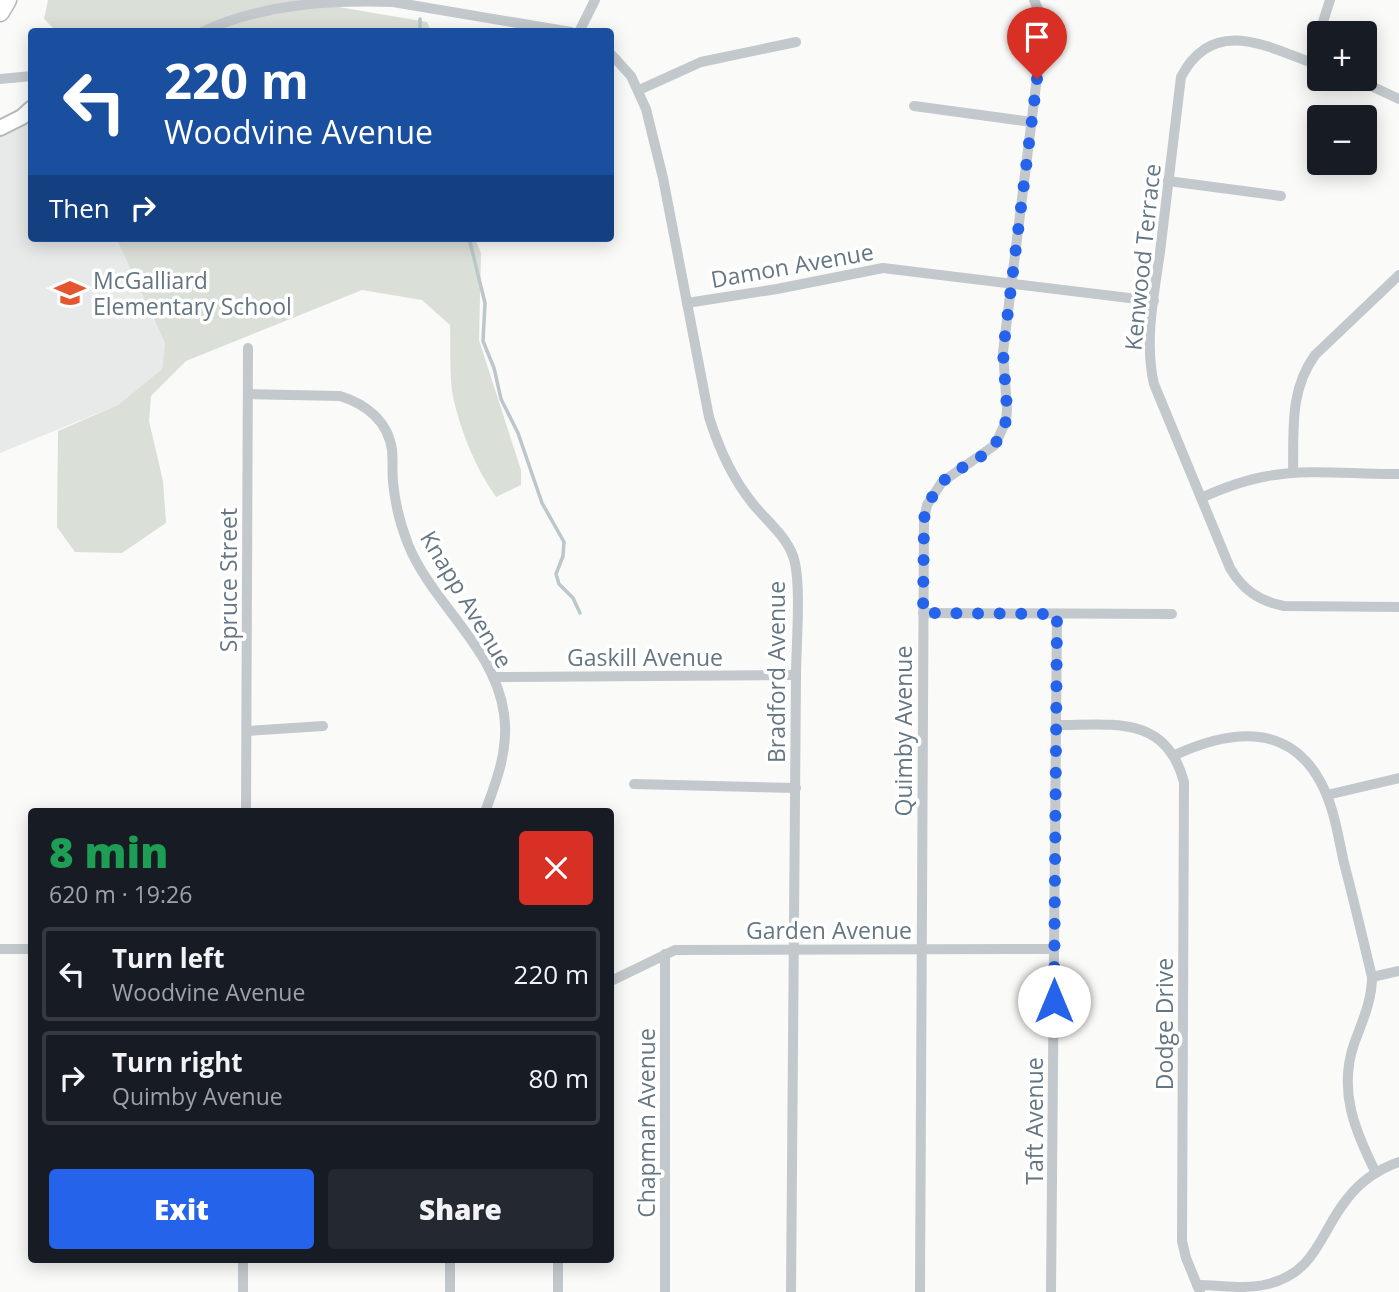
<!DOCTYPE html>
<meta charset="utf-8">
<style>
:root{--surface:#171b24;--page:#242831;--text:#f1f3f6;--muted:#9ea1a6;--line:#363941;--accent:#2563eb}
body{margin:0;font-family:"Open Sans",sans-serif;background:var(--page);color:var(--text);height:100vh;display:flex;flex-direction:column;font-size:26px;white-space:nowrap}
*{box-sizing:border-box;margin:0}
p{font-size:23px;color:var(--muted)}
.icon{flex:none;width:38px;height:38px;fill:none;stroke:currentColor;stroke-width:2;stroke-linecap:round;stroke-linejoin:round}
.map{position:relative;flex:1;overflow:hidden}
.side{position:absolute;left:28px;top:808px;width:586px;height:455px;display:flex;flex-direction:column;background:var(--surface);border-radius:7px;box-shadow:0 4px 18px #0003}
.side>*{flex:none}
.top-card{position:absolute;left:28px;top:28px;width:586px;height:214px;border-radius:7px;box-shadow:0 4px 18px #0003;background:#1a4fa0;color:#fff;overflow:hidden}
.buttons{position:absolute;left:1307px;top:21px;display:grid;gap:14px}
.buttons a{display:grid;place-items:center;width:70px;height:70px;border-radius:7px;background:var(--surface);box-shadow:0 4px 18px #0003;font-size:35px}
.pin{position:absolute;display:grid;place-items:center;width:60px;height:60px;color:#fff;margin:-72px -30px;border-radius:50% 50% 50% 0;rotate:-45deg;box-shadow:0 0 7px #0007}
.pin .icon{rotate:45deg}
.me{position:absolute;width:77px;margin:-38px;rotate:0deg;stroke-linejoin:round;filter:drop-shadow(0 0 5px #0008)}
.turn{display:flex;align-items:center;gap:24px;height:147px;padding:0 21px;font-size:32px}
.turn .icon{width:91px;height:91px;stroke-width:2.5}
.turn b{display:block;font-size:49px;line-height:60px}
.then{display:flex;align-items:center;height:66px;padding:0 21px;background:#0003;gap:14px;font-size:26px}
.round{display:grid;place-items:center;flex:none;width:74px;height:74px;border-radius:7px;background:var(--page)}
.headline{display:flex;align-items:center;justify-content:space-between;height:119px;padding:0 21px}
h1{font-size:42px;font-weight:800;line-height:52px;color:#1e9e55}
.cta{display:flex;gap:14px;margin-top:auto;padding:14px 21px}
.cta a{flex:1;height:80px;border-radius:7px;background:var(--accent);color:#fff;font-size:28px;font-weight:800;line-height:80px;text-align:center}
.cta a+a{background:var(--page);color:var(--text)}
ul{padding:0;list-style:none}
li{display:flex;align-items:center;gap:21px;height:94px;margin:0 14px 10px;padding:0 7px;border:4px solid var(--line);border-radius:7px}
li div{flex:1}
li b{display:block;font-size:26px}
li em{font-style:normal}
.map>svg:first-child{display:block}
.built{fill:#e8e9e9}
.green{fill:#dadfd7}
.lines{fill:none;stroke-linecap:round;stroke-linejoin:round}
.stream{stroke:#bbc7cb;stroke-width:3.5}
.secondary-casing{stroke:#b3babf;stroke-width:18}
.motorway-casing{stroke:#b4b9bd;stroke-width:21}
.minor{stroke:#c3c8cc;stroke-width:10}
.secondary{stroke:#fff;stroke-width:14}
.motorway{stroke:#fff;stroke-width:18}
.route{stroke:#2563eb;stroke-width:12;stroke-dasharray:0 21.6}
.labels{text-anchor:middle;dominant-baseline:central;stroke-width:7;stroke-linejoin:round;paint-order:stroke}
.street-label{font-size:23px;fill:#657683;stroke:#fff}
.poi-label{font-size:23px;fill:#657683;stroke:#fff;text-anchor:start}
</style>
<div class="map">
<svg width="1399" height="1292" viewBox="0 0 1399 1292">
<rect width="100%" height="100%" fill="#fafaf8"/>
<!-- built -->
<path class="built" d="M31 114 32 238H116L165 343 162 369 118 405 0 453V131Z"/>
<!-- green -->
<g class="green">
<path d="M48 0H297L427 22 431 31 57 32 44 19Z"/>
<path d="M116 238H475L481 253 479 340 521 470V485L496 497C475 467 461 432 453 397 449 374 451 348 450 325L422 300 362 290 186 361 151 396 149 421 163 481 166 523 122 553 75 552 57 527 58 431 118 405 162 369 165 343Z"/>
</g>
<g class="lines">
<!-- stream -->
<g class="stream">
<path d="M420 32V19"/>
<path d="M469 238 485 303 483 341 494 368 501 399 518 433 542 503 564 542 563 556 556 574 559 584 573 598 580 613"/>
</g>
<!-- secondary casing -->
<g class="secondary-casing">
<path id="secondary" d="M0 128 22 117 32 108"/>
</g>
<!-- motorway casing -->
<g class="motorway-casing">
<path id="motorway" d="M0 12 7 0"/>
</g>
<!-- minor -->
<g class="minor">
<path d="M202 32C261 4 329 0 393 2L571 32"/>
<path d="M579 32 595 0"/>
<path d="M611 54 631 76 646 109 663 178 709 417C719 449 732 478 753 504 766 520 786 536 793 556 802 581 796 646 796 675L791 1292"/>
<path d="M1310 62 1330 0"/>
<path d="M1320 66C1270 48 1214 14 1181 77 1174 135 1167 193 1160 252 1154 295 1144 341 1154 384L1230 568C1243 590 1259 601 1284 606L1399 607"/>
<path d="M0 79 32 76"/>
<path d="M1356 79 1399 99"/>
<path d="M639 90 701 62 796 42"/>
<path d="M914 106 1032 122"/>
<path d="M1168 181 1281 196"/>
<path d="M687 303 777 289 883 268 1154 301"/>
<path d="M248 394 340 396C366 404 388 421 392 450 393 460 392 471 393 482 395 503 400 524 408 544 432 604 495 647 504 714 509 749 497 780 485 812"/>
<path d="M1293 473C1294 431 1289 391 1315 355L1399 275"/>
<path d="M1201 498C1223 488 1244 480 1268 476 1311 468 1356 475 1399 474"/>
<path d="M923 613 1172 614"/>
<path d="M493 677 796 675"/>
<path d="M1056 725C1112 725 1166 714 1184 782L1182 1241 1186 1258 1200 1292"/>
<path d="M247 731 323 726"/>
<path d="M1175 755C1227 731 1287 721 1320 781 1334 806 1338 836 1344 863 1354 901 1363 939 1372 977 1372 1001 1362 1022 1354 1044 1338 1091 1355 1131 1376 1173"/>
<path d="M634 784 796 788"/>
<path d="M1327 795 1399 778"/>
<path d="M246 812 248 348"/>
<path d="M0 949H32"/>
<path d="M1372 977 1399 971"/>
<path d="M611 981 675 950 1054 949"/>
<path d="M1197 1285C1221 1285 1245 1290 1268 1284 1317 1272 1320 1232 1347 1199 1360 1182 1379 1169 1399 1162"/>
<path d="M243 1292V1260"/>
<path d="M450 1292V1260"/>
<path d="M558 1292V1260"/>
<path d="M665 1292V954"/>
<path d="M920 1292 924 519 927 505 942 482 995 445 1006 421 1007 409 1003 352 1042 37 1038 9 1034 0"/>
<path d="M1051 1292 1057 614"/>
</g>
<!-- secondary -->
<use href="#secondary" class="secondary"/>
<!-- motorway -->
<use href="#motorway" class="motorway"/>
</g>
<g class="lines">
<!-- route -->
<path class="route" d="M1037 79 1003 352 1007 409 1006 421 995 445 985 454 953 473 942 482 927 505 924 519 923 613 1057 614 1054 1001"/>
</g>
<!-- icons -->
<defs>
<g id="school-bare" transform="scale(2.415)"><path d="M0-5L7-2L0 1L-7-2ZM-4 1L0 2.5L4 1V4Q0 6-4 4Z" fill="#e4572e" stroke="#fff" stroke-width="2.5" paint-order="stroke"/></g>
</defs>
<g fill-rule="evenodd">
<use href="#school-bare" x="70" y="293"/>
</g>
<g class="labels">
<!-- street labels -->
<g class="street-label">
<text transform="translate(1142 257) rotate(-84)">Kenwood Terrace</text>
<text transform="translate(792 265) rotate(-10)">Damon Avenue</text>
<text transform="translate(228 580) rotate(-90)">Spruce Street</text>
<text transform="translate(467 599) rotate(59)">Knapp Avenue</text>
<text x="645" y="657">Gaskill Avenue</text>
<text transform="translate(776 672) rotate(-90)">Bradford Avenue</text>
<text transform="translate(903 731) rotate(-90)">Quimby Avenue</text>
<text x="829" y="930">Garden Avenue</text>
<text transform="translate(1164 1024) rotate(-90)">Dodge Drive</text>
<text transform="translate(1034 1121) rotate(-90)">Taft Avenue</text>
<text transform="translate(646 1123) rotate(-90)">Chapman Avenue</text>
</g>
<!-- poi labels -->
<g class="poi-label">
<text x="93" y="280">McGalliard<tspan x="93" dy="26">Elementary School</tspan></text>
</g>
</g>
</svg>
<div class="buttons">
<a>+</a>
<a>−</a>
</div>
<div class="pin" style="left:1037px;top:79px;background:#d93025"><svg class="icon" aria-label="arrive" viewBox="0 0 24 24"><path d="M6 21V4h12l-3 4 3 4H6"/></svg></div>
<svg class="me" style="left:1054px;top:1001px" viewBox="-20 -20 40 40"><circle r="19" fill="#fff"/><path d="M0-13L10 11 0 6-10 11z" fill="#2563eb"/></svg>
<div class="top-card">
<div class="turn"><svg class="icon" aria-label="left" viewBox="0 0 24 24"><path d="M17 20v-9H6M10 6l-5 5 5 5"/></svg><div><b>220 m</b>Woodvine Avenue</div></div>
<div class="then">Then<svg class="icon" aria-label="right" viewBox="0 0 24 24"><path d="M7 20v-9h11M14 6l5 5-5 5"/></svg></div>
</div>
<section class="side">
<div class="headline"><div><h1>8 min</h1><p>620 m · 19:26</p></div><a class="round" style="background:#d93025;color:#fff"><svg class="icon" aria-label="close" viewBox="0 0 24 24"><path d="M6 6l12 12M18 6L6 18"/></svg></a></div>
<ul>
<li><svg class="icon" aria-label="left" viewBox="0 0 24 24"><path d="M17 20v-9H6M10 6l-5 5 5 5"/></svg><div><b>Turn left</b><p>Woodvine Avenue</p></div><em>220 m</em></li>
<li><svg class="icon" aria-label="right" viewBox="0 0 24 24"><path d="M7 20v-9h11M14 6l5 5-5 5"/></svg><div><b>Turn right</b><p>Quimby Avenue</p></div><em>80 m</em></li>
</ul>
<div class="cta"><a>Exit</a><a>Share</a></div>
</section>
</div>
